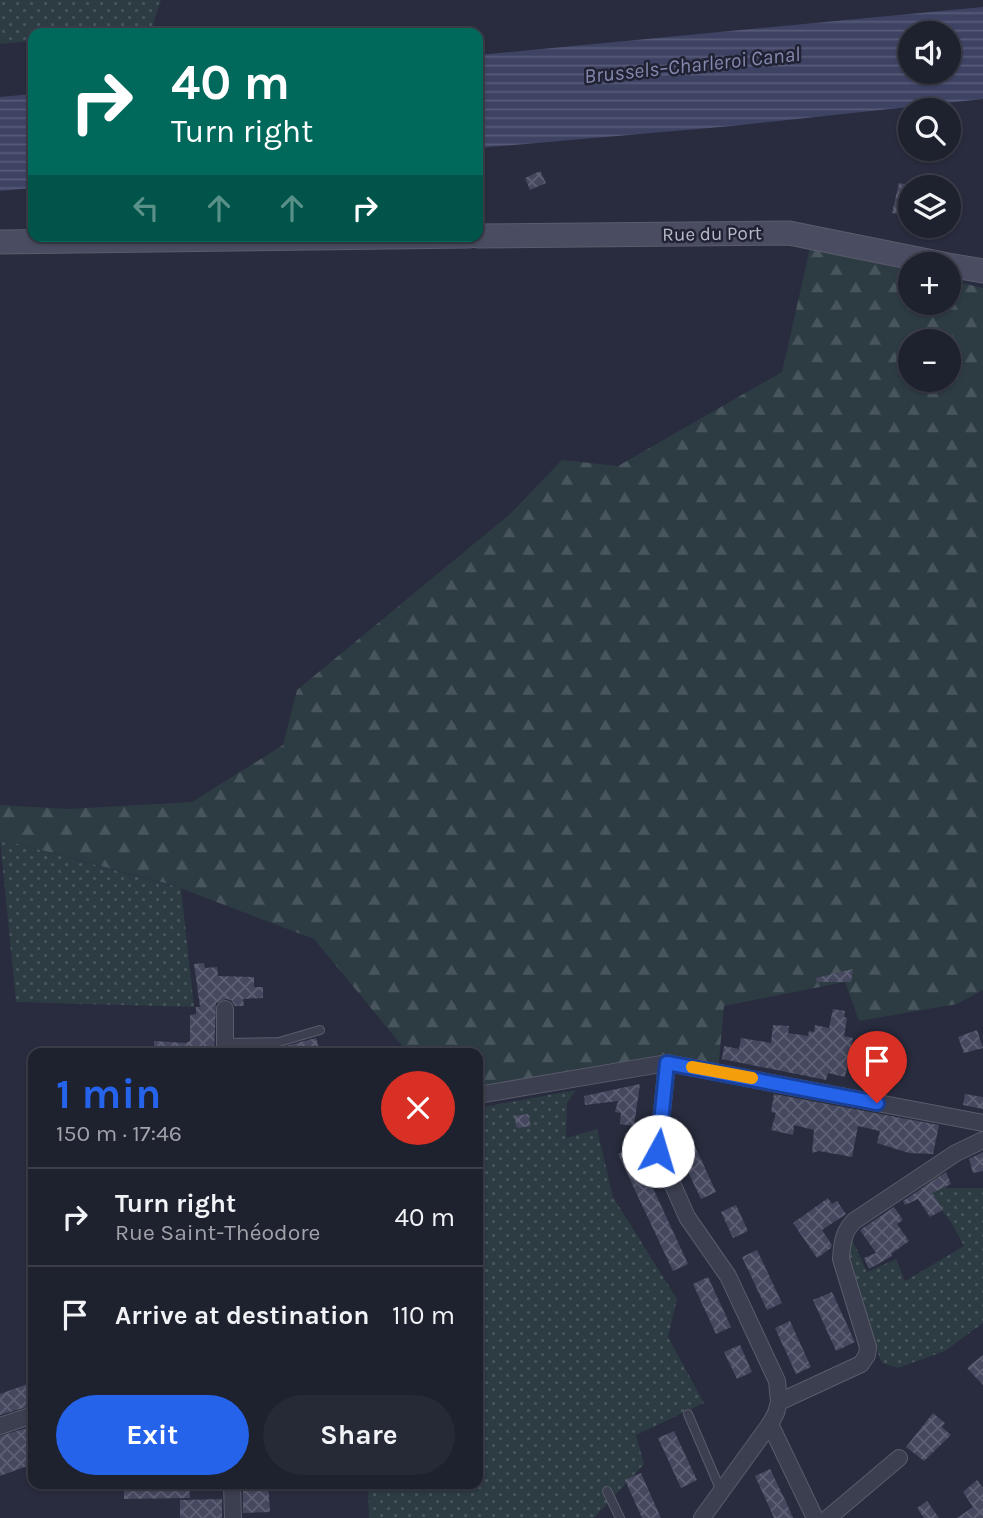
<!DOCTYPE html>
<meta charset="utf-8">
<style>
:root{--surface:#1e212e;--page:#262936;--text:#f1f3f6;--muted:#a1a3aa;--line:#3c3e4a;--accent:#2563eb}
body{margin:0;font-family:Karla,sans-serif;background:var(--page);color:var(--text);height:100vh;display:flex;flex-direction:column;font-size:26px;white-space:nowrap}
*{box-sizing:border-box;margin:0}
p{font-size:23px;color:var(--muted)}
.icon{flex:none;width:38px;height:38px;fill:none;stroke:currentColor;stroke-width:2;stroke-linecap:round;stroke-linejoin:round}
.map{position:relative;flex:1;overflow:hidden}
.drawer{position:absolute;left:28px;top:1048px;width:455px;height:441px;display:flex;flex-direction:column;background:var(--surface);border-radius:14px;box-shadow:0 2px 5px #0004,0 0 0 2px var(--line)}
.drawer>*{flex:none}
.banner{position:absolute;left:28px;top:28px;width:455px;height:214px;border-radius:14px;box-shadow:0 2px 5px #0004,0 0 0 2px var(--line);background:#00695c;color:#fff;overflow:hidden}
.fabs{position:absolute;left:898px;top:21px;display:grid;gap:14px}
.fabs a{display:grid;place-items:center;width:63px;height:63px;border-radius:50%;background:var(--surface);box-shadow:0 2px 5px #0004,0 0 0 2px var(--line);font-size:35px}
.pin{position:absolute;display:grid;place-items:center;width:60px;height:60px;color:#fff;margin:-72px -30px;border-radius:50% 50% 50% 0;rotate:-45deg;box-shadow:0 0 7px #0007}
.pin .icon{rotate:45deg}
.me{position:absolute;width:77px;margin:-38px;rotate:6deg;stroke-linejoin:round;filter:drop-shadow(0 0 5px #0008)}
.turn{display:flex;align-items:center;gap:24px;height:147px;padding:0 28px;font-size:32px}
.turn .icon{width:91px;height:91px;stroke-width:2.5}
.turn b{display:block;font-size:49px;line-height:60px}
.lanes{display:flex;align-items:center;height:66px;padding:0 28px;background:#0003;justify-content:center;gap:35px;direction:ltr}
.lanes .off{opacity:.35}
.round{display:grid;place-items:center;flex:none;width:74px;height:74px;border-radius:37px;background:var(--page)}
.head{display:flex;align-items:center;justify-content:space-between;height:119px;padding:0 28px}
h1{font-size:42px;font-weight:700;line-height:52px;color:var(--accent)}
.button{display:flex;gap:14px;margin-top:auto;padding:14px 28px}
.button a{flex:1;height:80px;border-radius:42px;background:var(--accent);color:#fff;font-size:28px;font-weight:700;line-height:80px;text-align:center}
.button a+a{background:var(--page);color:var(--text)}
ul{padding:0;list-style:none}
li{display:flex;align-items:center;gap:21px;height:98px;padding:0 28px;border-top:2px solid var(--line)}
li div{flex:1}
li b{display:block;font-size:26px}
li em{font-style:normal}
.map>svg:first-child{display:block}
.grass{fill:url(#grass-dots)}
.forest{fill:url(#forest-firs);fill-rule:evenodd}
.water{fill:url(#water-rules);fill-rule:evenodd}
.building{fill:url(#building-cross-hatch)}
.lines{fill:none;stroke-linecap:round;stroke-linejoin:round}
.service-casing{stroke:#5a5c6c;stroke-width:10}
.minor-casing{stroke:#5a5c6c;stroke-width:18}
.secondary-casing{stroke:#5a5c6c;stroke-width:25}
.service{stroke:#3c3f4f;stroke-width:8}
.minor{stroke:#3c3f4f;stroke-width:16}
.secondary{stroke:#4a4d61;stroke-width:23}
.route-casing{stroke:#184099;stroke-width:18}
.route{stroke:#2563eb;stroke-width:12}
.slow{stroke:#f59e0b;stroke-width:12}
.labels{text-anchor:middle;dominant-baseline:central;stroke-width:5;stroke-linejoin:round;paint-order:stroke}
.street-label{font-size:19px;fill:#b9bac9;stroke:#212334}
.water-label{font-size:21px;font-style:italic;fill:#8389ae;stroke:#212334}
</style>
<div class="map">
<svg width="983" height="1518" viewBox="0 0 983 1518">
<defs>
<pattern id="grass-dots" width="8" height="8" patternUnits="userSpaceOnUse" patternTransform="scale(1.75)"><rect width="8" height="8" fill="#2d3b43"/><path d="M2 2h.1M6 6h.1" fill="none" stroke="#49555d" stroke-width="1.8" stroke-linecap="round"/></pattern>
<pattern id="forest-firs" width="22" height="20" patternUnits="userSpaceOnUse" patternTransform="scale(1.75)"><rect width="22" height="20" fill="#2d3b43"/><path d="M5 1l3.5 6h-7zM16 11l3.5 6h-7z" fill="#49555d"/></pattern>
<pattern id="water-rules" width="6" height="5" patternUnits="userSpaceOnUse" patternTransform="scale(1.75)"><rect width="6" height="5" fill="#3e4364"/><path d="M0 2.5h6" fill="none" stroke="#585c79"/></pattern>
<pattern id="building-cross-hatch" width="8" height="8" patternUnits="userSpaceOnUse" patternTransform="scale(1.75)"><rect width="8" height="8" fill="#45485e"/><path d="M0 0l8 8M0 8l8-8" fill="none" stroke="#5e6074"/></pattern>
</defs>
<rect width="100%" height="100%" fill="#282c3e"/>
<!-- grass -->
<g class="grass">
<path d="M0 0H161L152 27 141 33H33V41L0 44Z"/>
<path d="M0 839 181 888 194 1007 16 1002Z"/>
<path d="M576 1090 567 1103 566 1138 597 1129 613 1197 677 1299 668 1337 704 1403 636 1435 644 1464 594 1518H369L368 1484H478V1108Z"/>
<path d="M941 1173 947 1188H983V1323L945 1351 898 1368 882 1363 846 1274 850 1235 867 1272 896 1259 905 1281 964 1246 951 1222 917 1179Z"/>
</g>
<!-- forest -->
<path class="forest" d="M810 248 910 271V303H948L949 280 983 288V990L957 1004 859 1021 845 982 724 1006 718 1071 586 1076 478 1095V1054L408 1053 314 939 172 885 15 843 0 842V805L69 809 192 802 283 745 297 690 510 514 562 460 618 466 782 372ZM910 341H948V380H910Z"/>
<!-- water -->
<g class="water">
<path d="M983 7V99L732 126 478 148V55ZM910 33H948V72H910Z"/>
<path d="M33 94V188L0 191V97Z"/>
</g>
<!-- building -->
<g class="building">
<path d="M540 171 546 183 530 190 525 178Z"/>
<path d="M899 183 910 185V217L892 213Z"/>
<path d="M204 963 205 968 217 967 218 976 254 977V987H263V998L243 999 244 1006H235L231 1000 226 999 216 1003 214 1054H154V1041L186 1043 190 1041V1015L196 1014V1007H200L194 964Z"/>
<path d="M853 969 851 982H817L816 978Z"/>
<path d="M833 1009 845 1011 844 1017 847 1018 844 1036 853 1038 845 1077 828 1073 826 1080 722 1059 724 1046 739 1049 741 1038 771 1043 773 1025 789 1026 788 1033 808 1036 809 1031 814 1032 815 1025 829 1028Z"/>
<path d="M977 1030 983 1048 964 1053 958 1037Z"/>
<path d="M316 1038 321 1054H268L267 1051Z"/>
<path d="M640 1084 634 1126 620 1124 621 1113 615 1112 618 1101 585 1105 584 1096Z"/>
<path d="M774 1094 939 1125 933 1154 909 1153 877 1143 880 1131 858 1126 852 1157 819 1151 812 1153 814 1130 794 1125 793 1135 771 1130 776 1113 771 1112Z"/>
<path d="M965 1094 983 1097V1109L963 1105Z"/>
<path d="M528 1114 531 1126 517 1128 514 1116Z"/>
<path d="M693 1142 716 1192 701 1199 677 1149Z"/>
<path d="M634 1147 688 1264 673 1271 618 1154Z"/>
<path d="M983 1152V1171L973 1173 969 1159Z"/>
<path d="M946 1172 951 1184 932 1193 943 1210 930 1217 918 1199 905 1205 903 1201Z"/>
<path d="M828 1198 832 1204 837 1201 846 1214 822 1230 832 1245 831 1248 817 1258 793 1223Z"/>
<path d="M736 1205 748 1231 733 1238 721 1212Z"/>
<path d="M894 1207 903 1220 897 1224 909 1241 891 1254 892 1256 869 1269 864 1258 876 1253 860 1230Z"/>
<path d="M757 1250 782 1303 767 1310 742 1257Z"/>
<path d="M708 1277 731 1327 716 1334 693 1284Z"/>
<path d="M832 1292 855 1342 836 1351 813 1300Z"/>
<path d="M790 1321 811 1367 796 1374 775 1328Z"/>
<path d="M740 1345 752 1372 737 1379 724 1352Z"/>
<path d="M983 1355V1385L967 1368Z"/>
<path d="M33 1382V1405L0 1415V1394Z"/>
<path d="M933 1413 945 1423 942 1427 951 1435 924 1461 906 1447Z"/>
<path d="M33 1426V1464L0 1476V1436Z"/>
<path d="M674 1431 697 1480 681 1488 658 1438Z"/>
<path d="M770 1469 787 1504 793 1518H774L761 1489 755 1476Z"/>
<path d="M641 1473 652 1498 661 1518H642L625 1480Z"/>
<path d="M977 1480 983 1488V1518H957L973 1507 963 1492Z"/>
<path d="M178 1484H189L190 1498 124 1499V1485Z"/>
<path d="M243 1484H268L270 1512 243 1513Z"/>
<path d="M222 1499V1518H180V1500Z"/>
<path d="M927 1501 939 1518H924L917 1508Z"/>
</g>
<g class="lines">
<!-- service casing -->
<g class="service-casing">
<g id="service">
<path d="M225 1043 279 1042 320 1030"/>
<path d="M688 1414 721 1491"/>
<path d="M607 1491 620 1518"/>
</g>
</g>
<!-- minor casing -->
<g class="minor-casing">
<g id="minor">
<path d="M225 1009V1054"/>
<path d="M667 1063 658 1151 687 1217 728 1276 777 1381 779 1402 776 1413 770 1424 702 1518"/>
<path d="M478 1095 667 1063 983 1123"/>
<path d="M779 1402 861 1364 867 1355 868 1347 841 1259C842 1244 843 1232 854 1221L956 1153 983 1140"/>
<path d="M770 1424 815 1518"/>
<path d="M0 1426 33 1415"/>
<path d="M232 1484 233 1518"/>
<path d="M828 1518 899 1458"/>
</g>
</g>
<!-- secondary casing -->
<g class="secondary-casing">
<g id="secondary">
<path d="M478 236 789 233 943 264"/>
<path d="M0 242 469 236"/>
<path d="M948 265 983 271"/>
</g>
</g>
<!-- service -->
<use href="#service" class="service"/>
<!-- minor -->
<use href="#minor" class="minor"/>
<!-- secondary -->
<use href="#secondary" class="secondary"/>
</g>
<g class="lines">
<!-- route casing -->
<g class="route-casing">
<path id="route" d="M658 1151 667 1063 877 1103"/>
</g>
<!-- route -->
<use href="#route" class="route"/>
<!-- slow -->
<path class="slow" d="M692 1067 752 1078"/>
</g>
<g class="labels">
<!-- street labels -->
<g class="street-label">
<text transform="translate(712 234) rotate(-1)">Rue du Port</text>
</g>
<!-- water labels -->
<g class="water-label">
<text transform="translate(692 65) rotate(-6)">Brussels–Charleroi Canal</text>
</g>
</g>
</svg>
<div class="fabs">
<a><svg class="icon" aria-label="sound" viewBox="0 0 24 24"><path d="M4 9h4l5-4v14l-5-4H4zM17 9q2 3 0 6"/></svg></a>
<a><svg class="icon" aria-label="search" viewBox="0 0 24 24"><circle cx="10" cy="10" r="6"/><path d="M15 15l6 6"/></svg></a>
<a><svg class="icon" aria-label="layers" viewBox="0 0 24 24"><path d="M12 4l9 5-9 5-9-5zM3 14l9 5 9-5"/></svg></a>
<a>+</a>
<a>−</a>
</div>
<div class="pin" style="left:877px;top:1103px;background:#d93025"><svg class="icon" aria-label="arrive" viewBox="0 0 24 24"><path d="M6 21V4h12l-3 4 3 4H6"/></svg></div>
<svg class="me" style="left:658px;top:1151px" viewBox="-20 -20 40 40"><circle r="19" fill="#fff"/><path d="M0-13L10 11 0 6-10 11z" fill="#2563eb"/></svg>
<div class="banner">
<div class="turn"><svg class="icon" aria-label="right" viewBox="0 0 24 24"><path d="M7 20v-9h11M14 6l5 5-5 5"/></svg><div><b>40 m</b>Turn right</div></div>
<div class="lanes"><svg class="icon off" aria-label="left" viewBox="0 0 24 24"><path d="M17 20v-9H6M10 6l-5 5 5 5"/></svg><svg class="icon off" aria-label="ahead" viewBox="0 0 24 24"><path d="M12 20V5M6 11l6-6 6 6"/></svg><svg class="icon off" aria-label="ahead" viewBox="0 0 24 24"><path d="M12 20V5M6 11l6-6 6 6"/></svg><svg class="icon" aria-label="right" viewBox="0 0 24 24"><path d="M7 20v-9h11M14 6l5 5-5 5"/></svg></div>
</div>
<section class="drawer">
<div class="head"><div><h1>1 min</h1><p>150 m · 17:46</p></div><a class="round" style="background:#d93025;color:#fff"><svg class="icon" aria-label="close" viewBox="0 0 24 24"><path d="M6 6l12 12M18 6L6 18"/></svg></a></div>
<ul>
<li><svg class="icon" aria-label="right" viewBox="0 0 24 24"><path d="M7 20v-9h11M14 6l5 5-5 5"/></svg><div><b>Turn right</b><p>Rue Saint-Théodore</p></div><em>40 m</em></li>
<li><svg class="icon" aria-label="arrive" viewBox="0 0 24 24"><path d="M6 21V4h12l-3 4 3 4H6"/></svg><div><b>Arrive at destination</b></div><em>110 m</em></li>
</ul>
<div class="button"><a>Exit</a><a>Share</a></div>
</section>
</div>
